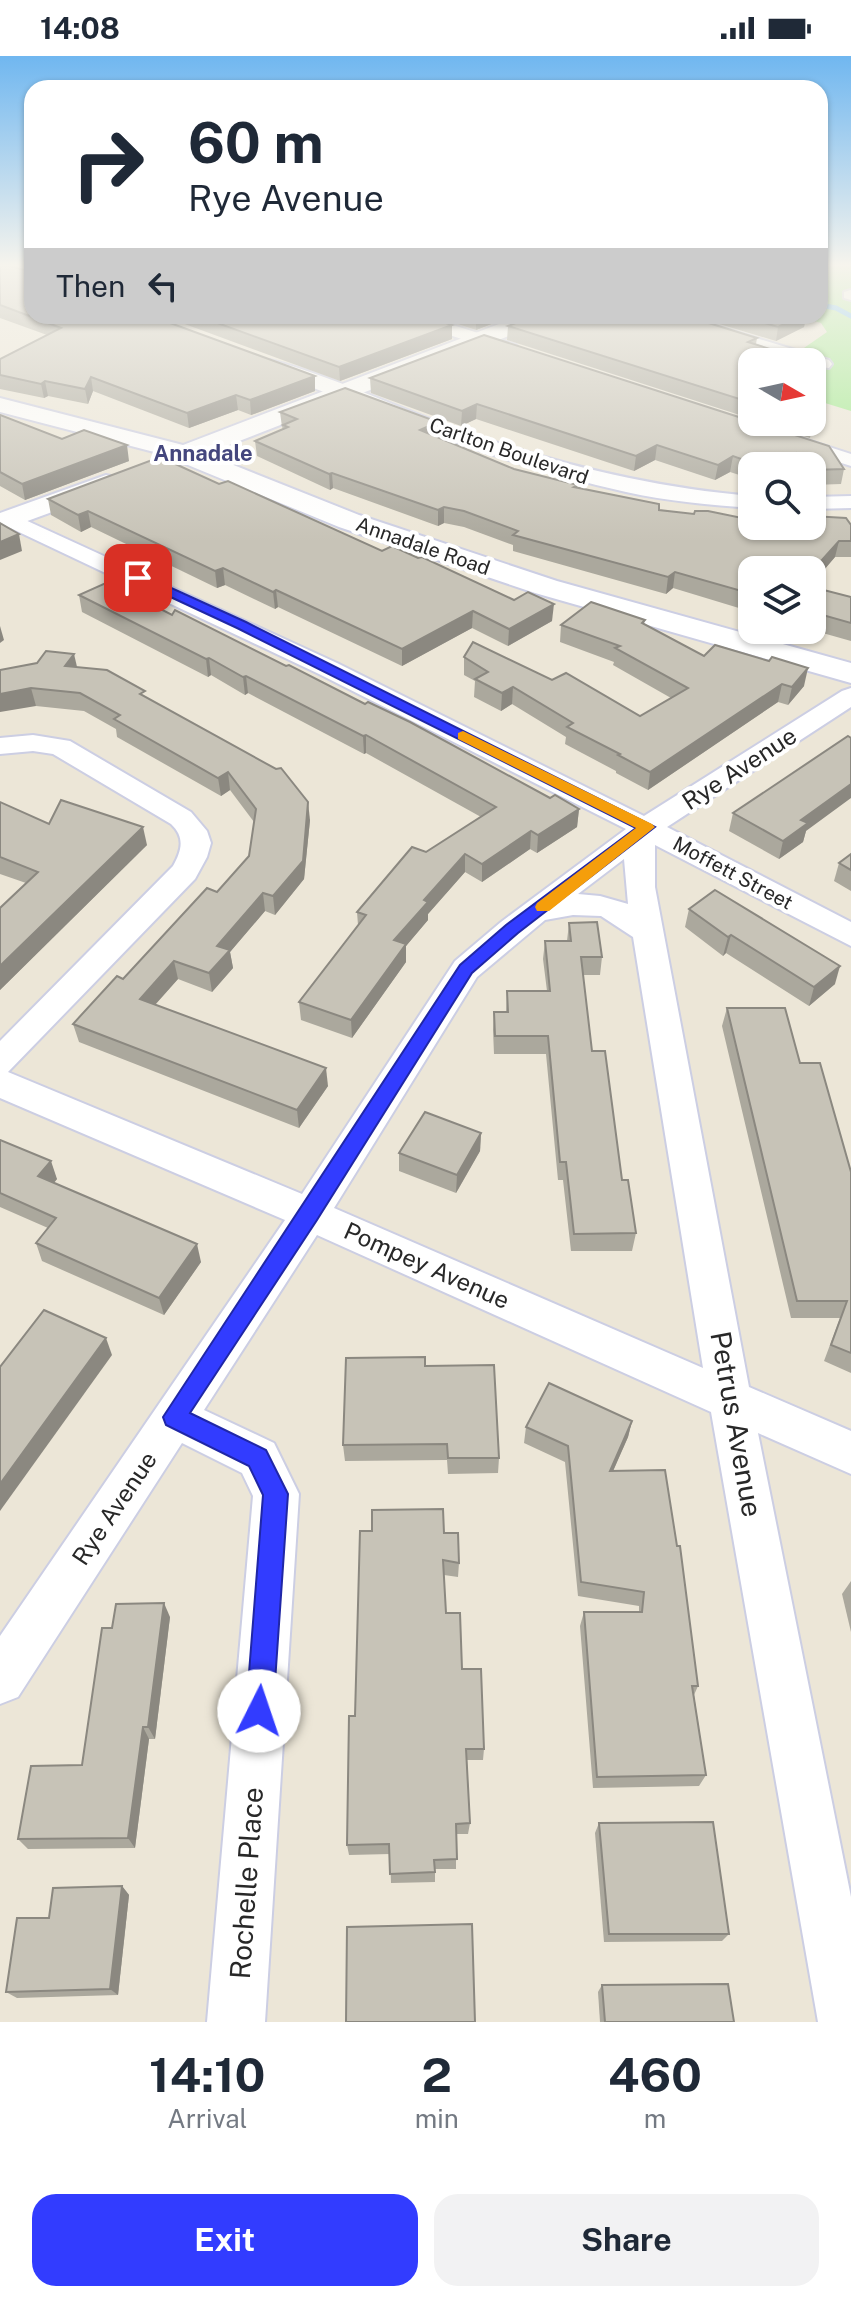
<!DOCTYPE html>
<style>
:root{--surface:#fff;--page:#f2f2f3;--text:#1f2937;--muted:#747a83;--accent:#323cff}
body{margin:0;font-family:"Public Sans",sans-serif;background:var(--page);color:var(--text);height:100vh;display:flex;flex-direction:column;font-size:30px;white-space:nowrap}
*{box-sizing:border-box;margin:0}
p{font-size:26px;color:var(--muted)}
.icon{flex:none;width:44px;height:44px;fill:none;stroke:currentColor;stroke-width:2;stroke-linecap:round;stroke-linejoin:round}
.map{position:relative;height:1966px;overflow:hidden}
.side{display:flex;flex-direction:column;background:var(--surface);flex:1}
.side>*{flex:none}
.banner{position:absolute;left:24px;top:24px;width:804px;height:244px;border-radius:24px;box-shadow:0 2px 6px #0004;background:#fff;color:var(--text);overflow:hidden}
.needle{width:52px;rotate:99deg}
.buttons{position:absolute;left:738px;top:292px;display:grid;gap:16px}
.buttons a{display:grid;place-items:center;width:88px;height:88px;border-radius:16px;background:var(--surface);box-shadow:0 2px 6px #0004;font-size:40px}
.pin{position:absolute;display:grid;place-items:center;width:68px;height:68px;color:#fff;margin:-34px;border-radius:16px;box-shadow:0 4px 12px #0006}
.me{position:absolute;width:88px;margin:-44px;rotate:4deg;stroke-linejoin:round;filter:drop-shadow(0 0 6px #0008)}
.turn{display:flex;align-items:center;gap:28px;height:168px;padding:0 32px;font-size:36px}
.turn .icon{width:104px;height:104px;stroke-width:2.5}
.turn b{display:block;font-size:56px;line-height:68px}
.then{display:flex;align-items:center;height:76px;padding:0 32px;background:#0003;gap:16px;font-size:30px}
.eta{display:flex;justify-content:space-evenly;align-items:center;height:136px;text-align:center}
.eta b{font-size:48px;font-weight:700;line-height:56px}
.cta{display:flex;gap:16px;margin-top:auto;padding:16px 32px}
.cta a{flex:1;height:92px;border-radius:24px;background:var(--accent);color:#fff;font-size:32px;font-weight:700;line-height:92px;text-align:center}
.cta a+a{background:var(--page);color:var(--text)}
.status{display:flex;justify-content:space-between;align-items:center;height:56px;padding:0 40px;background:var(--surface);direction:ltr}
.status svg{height:22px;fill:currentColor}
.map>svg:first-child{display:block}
.green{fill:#a0ea8c}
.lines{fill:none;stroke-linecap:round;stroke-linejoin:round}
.stream{stroke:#5cbcfc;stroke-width:5}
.minor-casing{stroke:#cccee3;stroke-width:4}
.tertiary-casing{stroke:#cccee3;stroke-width:4}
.minor{fill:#fff;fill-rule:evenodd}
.tertiary{fill:#fff;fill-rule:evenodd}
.wall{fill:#aba89d}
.shaded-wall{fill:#8b8880}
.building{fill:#c7c3b7;stroke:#8b8880;stroke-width:2}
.route{fill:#323cff;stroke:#2027a6;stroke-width:2}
.slow{fill:#f59e0b}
.labels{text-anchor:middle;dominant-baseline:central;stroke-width:8;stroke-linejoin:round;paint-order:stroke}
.far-street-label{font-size:20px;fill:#282828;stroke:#fff}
.far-neighbourhood-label{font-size:22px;font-weight:bold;fill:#44467d;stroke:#fff}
.street-label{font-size:24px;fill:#282828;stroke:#fff}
.near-street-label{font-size:28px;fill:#282828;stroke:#fff}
</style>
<div class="status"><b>14:08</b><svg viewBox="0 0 49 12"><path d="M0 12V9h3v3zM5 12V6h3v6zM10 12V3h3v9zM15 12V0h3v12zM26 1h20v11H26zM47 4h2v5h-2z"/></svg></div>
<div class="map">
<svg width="851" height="1966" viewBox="0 0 851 1966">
<rect width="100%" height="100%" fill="#ece6d7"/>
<!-- green -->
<path class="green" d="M820 210H851V234L842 239 851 243V355L812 343V317L830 305 801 294 827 276 821 267 797 260H820Z"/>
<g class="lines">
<!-- stream -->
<path class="stream" d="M820 249 836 252 851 260"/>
<!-- minor casing -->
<g class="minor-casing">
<g id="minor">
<path d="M851 234V244L844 242V236Z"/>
<path d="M399 260H424L516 289 519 293 516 297H504L401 263Z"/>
<path d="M658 260H683L829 304 832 308 829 312 812 310V306H798L660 263Z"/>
<path d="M270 304C330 319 395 351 454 372 552 407 648 431 752 440V452C710 449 667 445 626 436 501 409 383 358 264 313L261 309Z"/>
<path d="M792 379 851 398V410L785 389 782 385Z"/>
<path d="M851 440V452L812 453V441Z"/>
<path d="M10 457 337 607 644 760 842 635 851 632V651L667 771 851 866V890L655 789V831L749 1331 851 1375V1418L758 1377 851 1841V1966H818L711 1356 317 1179 204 1354 274 1387 299 1438 265 1966H207L253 1440 242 1417 182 1387 18 1641 0 1648V1580L285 1164 0 1042V985L173 810C182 794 185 781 171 768L53 698 33 695 0 698V682L33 679 70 685 191 756 207 775 211 787 207 801 195 823 8 1016 302 1138 455 905 501 866 626 773 319 618 2 468 0 462ZM624 803 628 848 600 840 578 838ZM573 859 601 860 633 881 703 1312 334 1152 477 921 545 864Z"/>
</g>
</g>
<!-- tertiary casing -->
<g class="tertiary-casing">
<g id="tertiary">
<path d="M520 260H550L547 265 206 398 359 459 557 525 851 607V627L535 537 339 471 183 407 171 411 162 408 158 403 161 399 158 397 0 356V342L183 389Z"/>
<path d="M106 419 115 421 119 427 115 433 0 475V457Z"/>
</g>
</g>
<!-- minor -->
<use href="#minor" class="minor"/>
<!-- tertiary -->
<use href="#tertiary" class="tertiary"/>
</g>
<!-- wall -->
<g class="wall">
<path d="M0 210 32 260 315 320V335L251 359 238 354 189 372 93 335 88 348 48 340 44 342 0 333V303L47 279 0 262Z"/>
<path d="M163 260H424L452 269V283L340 325Z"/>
<path d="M434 260H512L476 274Z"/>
<path d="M693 260H806L804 271 776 285Z"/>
<path d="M508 270 757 282 756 288 789 299 788 306H752V363L507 284Z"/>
<path d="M484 279 844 413 841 428 812 429V410H752V423L730 416 715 424 655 404 634 415 476 363 461 370 371 337 370 322Z"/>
<path d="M280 356 438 366V381L514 413 659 454 752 464 851 469V501H835L812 528V514H752V556L673 532 666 538 513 495V489L464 471 444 467 438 470 333 432 330 434 257 400 255 385 283 373 282 371Z"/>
<path d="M0 359 62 383 129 405 25 444 0 430Z"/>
<path d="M762 366H812L813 367 810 382Z"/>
<path d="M219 428 382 495 552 565 508 590 472 572 402 610 278 551 275 553 225 529 217 532 91 471 81 476 51 459 48 443Z"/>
<path d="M812 531 851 541V585L812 574Z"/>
<path d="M79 539 172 559 286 610 550 742 579 753 577 771 537 797 530 793 482 826 465 816 428 858V864L406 890V906L352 982 301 964 299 946 358 869 357 856 426 796 481 761 366 697 364 698 248 637 245 639 211 619 208 621 82 556Z"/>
<path d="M645 564 644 568 704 600 804 630 788 649 778 646 648 734 616 717V715L565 688 566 681 512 648 501 655 474 641 475 625 464 619V601L552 624 640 660 671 642 613 609 614 606 560 586 561 569Z"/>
<path d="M77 611 146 641 310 764 304 823 275 859 265 855 230 896 233 912 212 936 178 923 155 949 328 1030 299 1072 79 986 73 968 217 836 249 800 254 766 230 734 221 740 117 681 116 673 84 655 36 650 0 614Z"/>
<path d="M0 746 49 768 147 789 0 934V852L26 827 0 818Z"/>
<path d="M733 757 806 775 803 786 779 803 729 775Z"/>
<path d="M851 798V835L834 825 839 807Z"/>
<path d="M689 853 835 928 809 950 726 897 723 900 685 871Z"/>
<path d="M569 867 602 901 600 919H583L592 995 622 1124 636 1177 632 1195H571L563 1124H558L546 998H494L493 974 494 956H506L507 935H547L543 903 545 885H567Z"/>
<path d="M727 952 800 1007 851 1116V1317L824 1305 840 1262H791L722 970Z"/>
<path d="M481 1077 480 1095 456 1137 399 1115V1097Z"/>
<path d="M0 1084 57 1123 54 1127 201 1206 164 1259 42 1205 36 1187 48 1172 0 1151Z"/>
<path d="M425 1310 499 1402 498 1417 448 1418 447 1404 345 1405 343 1389Z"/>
<path d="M632 1365 628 1381 613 1415 698 1630 694 1639 706 1719 699 1730 593 1732 580 1570 584 1556H639V1550L578 1540 565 1406 524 1387 526 1371Z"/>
<path d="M444 1477 459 1507 458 1521 444 1519 446 1557 484 1693 483 1704H467L470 1767 468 1778H456V1813H435V1826L391 1827 390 1798 349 1799 347 1789 355 1660Z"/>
<path d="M851 1525V1576L842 1538Z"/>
<path d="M170 1561 155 1683H149L135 1792 28 1793 18 1783 82 1709 112 1572Z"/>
<path d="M599 1767 729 1878 722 1885 604 1886 595 1777Z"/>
<path d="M122 1830 129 1839 118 1939 17 1942 6 1936 49 1862Z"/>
<path d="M602 1929 734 1966H600L598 1936Z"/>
</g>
<!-- shaded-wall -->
<g class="shaded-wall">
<path d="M476 260H512L476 274Z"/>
<path d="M801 260H806L804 271 776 285 778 271Z"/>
<path d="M452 269V283L340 325 339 311Z"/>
<path d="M789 299 788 306H774Z"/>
<path d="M315 320V335L251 359 250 344Z"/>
<path d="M91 321 93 335 88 348 85 333Z"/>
<path d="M45 325 48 340 44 342 41 328Z"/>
<path d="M236 339 238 354 189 372 187 357Z"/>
<path d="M477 348 476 363 461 370 462 355Z"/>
<path d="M438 366V381L420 374Z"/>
<path d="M127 389 129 405 25 444 22 428Z"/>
<path d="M657 389 655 404 634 415 636 400Z"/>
<path d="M796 397 793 410H774Z"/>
<path d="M733 400 730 416 715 424 718 409Z"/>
<path d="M332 417 333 432 330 434 329 418Z"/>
<path d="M444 451V467L438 470V454Z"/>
<path d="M88 455 91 471 81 476 78 459Z"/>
<path d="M19 478 22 495 0 504V486Z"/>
<path d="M839 485 835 501 812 528V515Z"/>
<path d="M223 512 225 529 217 532 215 515Z"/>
<path d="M675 516 673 532 666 538 668 521Z"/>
<path d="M276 534 278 551 275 553 273 536Z"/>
<path d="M554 548 552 565 508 590 509 573Z"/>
<path d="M473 555 472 572 402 610V593Z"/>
<path d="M0 570 4 584 0 587Z"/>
<path d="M74 598 78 615 65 610Z"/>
<path d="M209 602 211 619 208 621 206 603Z"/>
<path d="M808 612 804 630 788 649 792 631Z"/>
<path d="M246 620 248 637 245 639 243 621Z"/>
<path d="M782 628 778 646 648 734 650 716Z"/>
<path d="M513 631 512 648 501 655 502 637Z"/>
<path d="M31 632 36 650 0 656V638Z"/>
<path d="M366 679V697L364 698 363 680Z"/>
<path d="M228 716 230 734 221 740 218 722Z"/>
<path d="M851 728V742L806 775 803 786 779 803 783 785 801 764Z"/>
<path d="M308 746 310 764 304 823 275 859 273 840Z"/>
<path d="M579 753 577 771 537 797 538 779Z"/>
<path d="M143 771 147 789 0 934V910Z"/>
<path d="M531 775 530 793 482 826V808Z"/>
<path d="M465 798V816L428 858V864L406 890V906L352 982 351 964 394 884 424 844Z"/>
<path d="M263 837 265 855 230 896 233 912 212 936 209 917 217 890Z"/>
<path d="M731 879 726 897 723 900 728 881Z"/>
<path d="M174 905 178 923 144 961 140 943Z"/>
<path d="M840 910 835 928 809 950 814 931Z"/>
<path d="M326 1012 328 1030 299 1072 297 1054Z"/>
<path d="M481 1077 480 1095 456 1137 457 1119Z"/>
<path d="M51 1105 57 1123 44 1138 38 1120Z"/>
<path d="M197 1188 201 1206 164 1259 159 1242Z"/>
<path d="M106 1282 112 1299 0 1455V1428Z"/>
<path d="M632 1365 628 1381 606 1431 610 1415Z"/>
<path d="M164 1547 170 1561 155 1683 148 1671Z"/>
<path d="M143 1671 149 1683 135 1792 128 1782Z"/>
<path d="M122 1830 129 1839 118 1939 110 1933Z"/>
</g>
<!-- building -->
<g class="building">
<path d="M0 210H9L29 215 32 210V260H151L315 320 250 344 236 339 187 357 91 321 85 333 45 325 41 328 0 319V303L61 272 0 249Z"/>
<path d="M198 260H424L452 269 339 311Z"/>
<path d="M534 260H686L757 282 748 286 789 299 774 306H752V347L508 270Z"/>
<path d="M741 260H801L778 271Z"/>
<path d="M484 279 829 390 844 413 812 414V410H804L796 397 774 410H761L733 400 718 409 657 389 636 400 477 348 462 355 370 322Z"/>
<path d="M345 332 438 366 420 374 514 413 578 429 574 431 659 448V454L694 458 695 455H708L752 464V470H812V460L846 462 851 469V485H839L813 514H752V538L675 516 668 521 513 479 518 475 464 455 444 451 438 454 332 417 329 418 255 385 288 371 283 369 297 363 280 356Z"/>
<path d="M0 359 62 383 84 374 127 389 22 428 0 416Z"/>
<path d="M160 401 219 428 228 425 382 495 392 490 418 502 422 501 514 544 528 536 554 548 509 573 473 555 402 593 276 534 273 536 223 512 215 515 88 455 78 459 48 443Z"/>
<path d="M0 467 19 478 0 486Z"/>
<path d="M108 526 172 559 175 554 286 610 289 609 365 648 368 646 410 666 550 742 555 739 579 753 538 779 531 775 482 808 465 798 424 844 428 846 394 884 406 888 351 964 299 946 366 859 357 856 412 791 426 796 496 751 366 679 363 680 246 620 243 621 209 602 206 603 79 539Z"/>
<path d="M812 531 851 541V567L812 556Z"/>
<path d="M591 546 645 564 642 567 704 600 715 589 769 605 772 601 808 612 792 631 782 628 650 716 618 699 620 698 567 671 573 667 513 631 502 637 475 623 488 616 464 601 473 586 552 624 566 617 640 660 688 632 615 592 620 590 561 569Z"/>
<path d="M46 595 74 598 65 610 107 614 145 635 140 638 276 713 281 712 308 746 303 805 273 840 263 837 217 890 230 894 209 917 174 905 140 943 326 1012 297 1054 73 968 117 920 123 923 207 832 217 836 249 800 256 753 228 716 218 722 114 663 120 659 80 637 31 632 0 638V614L37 607Z"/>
<path d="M848 680 851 682V728L801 764 808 767 783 785 733 757Z"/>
<path d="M61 744 143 771 0 910V852L38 816 0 801V746L49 768Z"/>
<path d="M851 798V814L839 807Z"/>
<path d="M715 834 840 910 814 931 731 879 728 881 689 853Z"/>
<path d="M597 866 602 901H581L592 995H605L622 1124H628L636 1177 574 1178 566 1106H560L548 980H495L494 956H508L507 935H550L545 885H571L569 867Z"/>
<path d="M727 952H785L800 1007H820L851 1116V1297L831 1289 847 1245H797Z"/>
<path d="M425 1056 481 1077 457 1119 399 1097Z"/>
<path d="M0 1084 51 1105 38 1120 197 1188 159 1242 36 1187 56 1162 0 1137Z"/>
<path d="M44 1254 106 1282 0 1428V1311Z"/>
<path d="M425 1301V1310L494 1309 499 1402H448L447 1388 343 1389 346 1302Z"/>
<path d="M549 1327 632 1365 610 1415 665 1414 677 1490H680L698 1630H692L706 1719 597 1721 584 1556H642L644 1536 581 1526 568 1390 526 1371Z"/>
<path d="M443 1453 444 1477H458L459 1507 443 1504 446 1557H460L462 1613H481L484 1693H466L470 1767 456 1768 457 1803 434 1804 435 1816 390 1818 389 1788 347 1789 349 1660H355L360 1475H372V1454Z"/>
<path d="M164 1547 148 1671H143L128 1782 18 1783 31 1710 82 1709 102 1572H112L116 1548Z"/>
<path d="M713 1766 729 1878H609L599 1767Z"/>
<path d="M122 1830 110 1933 6 1936 17 1862H49L53 1832Z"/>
<path d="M472 1868 475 1966H346L347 1871Z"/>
<path d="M728 1928 734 1966H605L602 1929Z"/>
</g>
<!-- sky -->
<linearGradient id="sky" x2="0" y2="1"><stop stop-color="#70b7f0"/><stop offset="0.43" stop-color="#f6f4ed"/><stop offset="1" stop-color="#f6f4ed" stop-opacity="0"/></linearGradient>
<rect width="851" height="486" fill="url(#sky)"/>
<!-- route -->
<path class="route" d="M134 519H143L246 566 655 771 518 877 472 917 317 1164 190 1357 266 1394 288 1438 273 1655 269 1665 259 1669 250 1665 246 1655 263 1439 249 1410 166 1369 163 1361 460 909 506 869 636 772 237 572 134 524Z"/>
<!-- slow -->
<path class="slow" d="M463 675 652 768 655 771 549 855H537L535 851 537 847 636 772 458 683V677Z"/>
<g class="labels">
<!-- far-street labels -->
<g class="far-street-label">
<text transform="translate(509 395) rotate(19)">Carlton Boulevard</text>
<text transform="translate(423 490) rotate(19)">Annadale Road</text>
<text transform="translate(733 817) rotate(28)">Moffett Street</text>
</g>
<!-- far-neighbourhood labels -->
<g class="far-neighbourhood-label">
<text x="203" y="397">Annadale</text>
</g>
<!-- street labels -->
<g class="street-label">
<text transform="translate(739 712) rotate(-33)">Rye Avenue</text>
<text transform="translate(427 1209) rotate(24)">Pompey Avenue</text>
<text transform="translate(114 1452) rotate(-56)">Rye Avenue</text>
</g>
<!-- near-street labels -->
<g class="near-street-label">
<text transform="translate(737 1368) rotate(80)">Petrus Avenue</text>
<text transform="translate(246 1827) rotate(-86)">Rochelle Place</text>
</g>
</g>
</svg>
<div class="buttons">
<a><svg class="needle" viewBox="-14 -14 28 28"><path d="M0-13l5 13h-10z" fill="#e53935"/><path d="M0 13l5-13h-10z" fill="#747a83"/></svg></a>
<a><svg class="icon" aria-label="search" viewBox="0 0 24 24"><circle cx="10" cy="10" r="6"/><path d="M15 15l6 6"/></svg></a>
<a><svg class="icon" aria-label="layers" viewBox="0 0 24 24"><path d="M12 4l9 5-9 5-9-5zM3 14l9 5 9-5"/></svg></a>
</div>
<div class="pin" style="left:138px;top:522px;background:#d93025"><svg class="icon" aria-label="arrive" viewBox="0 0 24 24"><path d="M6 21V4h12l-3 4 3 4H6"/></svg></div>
<svg class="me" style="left:259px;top:1655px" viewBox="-20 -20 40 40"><circle r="19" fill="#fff"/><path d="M0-13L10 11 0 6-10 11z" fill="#323cff"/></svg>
<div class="banner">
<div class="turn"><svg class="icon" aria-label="right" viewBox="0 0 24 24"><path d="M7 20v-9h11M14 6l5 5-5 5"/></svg><div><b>60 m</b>Rye Avenue</div></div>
<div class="then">Then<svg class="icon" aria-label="left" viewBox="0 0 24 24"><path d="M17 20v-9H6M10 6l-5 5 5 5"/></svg></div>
</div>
</div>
<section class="side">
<div class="eta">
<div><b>14:10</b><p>Arrival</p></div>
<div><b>2</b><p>min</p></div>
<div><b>460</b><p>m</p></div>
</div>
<div class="cta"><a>Exit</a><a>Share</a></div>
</section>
